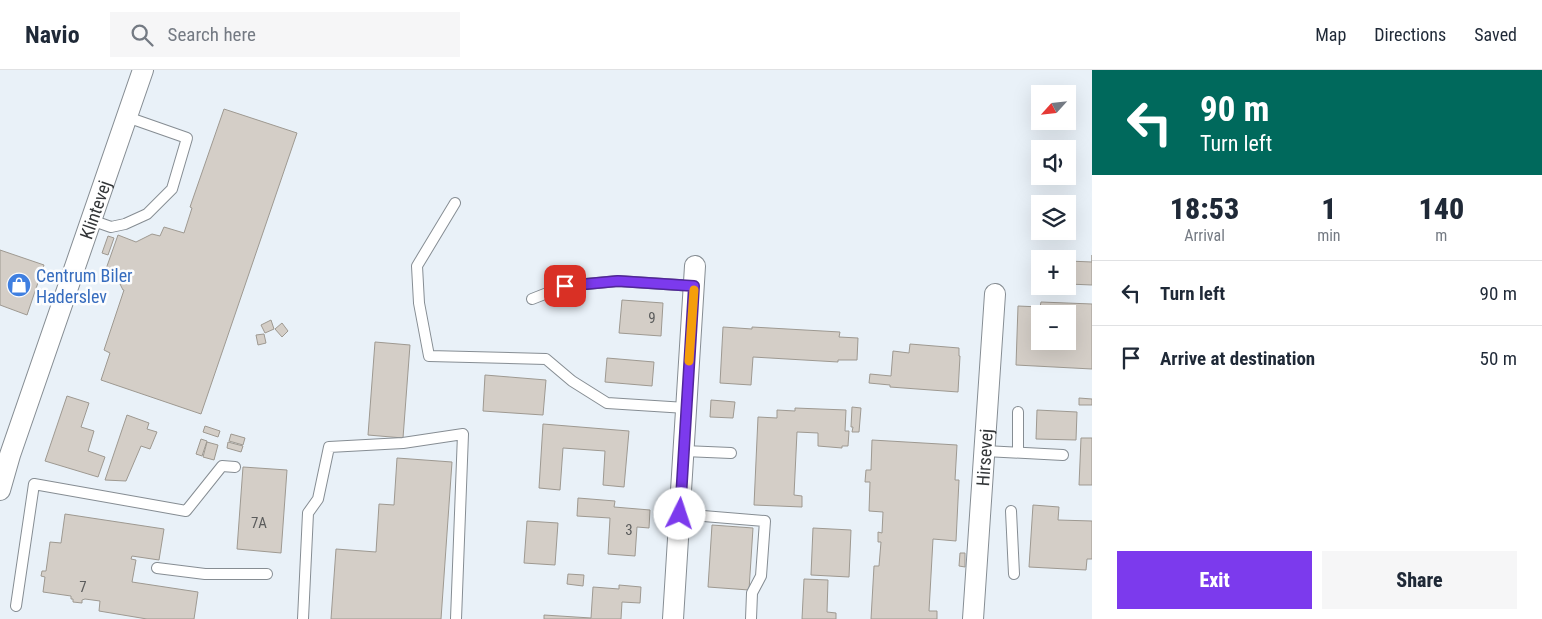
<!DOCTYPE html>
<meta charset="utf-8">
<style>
:root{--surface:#fff;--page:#f6f6f7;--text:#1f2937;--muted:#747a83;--line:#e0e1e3;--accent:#7c3aed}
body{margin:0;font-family:"Roboto Condensed",sans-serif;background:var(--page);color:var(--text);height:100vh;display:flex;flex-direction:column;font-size:19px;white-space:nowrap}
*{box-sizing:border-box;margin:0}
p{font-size:16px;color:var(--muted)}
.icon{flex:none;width:28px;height:28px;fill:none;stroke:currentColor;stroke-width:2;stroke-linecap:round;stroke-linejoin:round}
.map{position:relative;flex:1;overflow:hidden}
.details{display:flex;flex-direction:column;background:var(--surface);width:450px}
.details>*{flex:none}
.hud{background:#00695c;color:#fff;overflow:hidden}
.needle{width:32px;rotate:243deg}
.fabs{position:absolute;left:1031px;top:15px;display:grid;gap:10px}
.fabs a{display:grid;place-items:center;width:45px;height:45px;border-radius:0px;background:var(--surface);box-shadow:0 5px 20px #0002;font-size:25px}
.pin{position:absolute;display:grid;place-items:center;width:42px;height:42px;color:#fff;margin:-21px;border-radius:10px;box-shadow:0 2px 8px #0006}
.me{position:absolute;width:55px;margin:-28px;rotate:4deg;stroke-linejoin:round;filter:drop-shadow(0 0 4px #0008)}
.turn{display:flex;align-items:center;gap:18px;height:105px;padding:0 25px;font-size:22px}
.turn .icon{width:65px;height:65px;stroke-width:2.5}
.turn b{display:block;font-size:35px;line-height:42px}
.eta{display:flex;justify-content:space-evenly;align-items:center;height:85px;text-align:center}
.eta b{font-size:30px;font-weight:800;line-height:35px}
.button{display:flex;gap:10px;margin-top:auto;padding:10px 25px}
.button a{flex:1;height:58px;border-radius:0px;background:var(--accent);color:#fff;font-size:20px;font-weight:800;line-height:58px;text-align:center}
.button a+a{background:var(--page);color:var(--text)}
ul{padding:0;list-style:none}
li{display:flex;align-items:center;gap:15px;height:65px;padding:0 25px;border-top:1px solid var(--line)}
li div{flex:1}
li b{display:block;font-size:19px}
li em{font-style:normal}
header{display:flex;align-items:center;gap:30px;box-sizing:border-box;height:70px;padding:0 25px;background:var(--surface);border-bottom:1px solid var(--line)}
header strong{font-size:24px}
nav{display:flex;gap:28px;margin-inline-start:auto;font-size:18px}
.search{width:350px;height:45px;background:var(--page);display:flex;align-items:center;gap:12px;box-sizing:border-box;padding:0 18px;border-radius:0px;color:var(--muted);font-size:19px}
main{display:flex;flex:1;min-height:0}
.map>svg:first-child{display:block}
.building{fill:#d4cec7;stroke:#9e9991;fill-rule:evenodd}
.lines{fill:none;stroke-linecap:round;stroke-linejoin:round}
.lane-casing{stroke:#868d93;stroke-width:12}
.street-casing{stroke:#868d93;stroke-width:22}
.lane{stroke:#fff;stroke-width:10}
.street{stroke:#fff;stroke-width:20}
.route-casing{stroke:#51269a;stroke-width:12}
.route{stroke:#7c3aed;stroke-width:9}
.slow{stroke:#f59e0b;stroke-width:9}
.labels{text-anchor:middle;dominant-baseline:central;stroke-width:5;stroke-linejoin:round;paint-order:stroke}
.number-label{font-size:15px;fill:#5b5c5c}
.street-label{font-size:18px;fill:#333638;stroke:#fcfdfe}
.shop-label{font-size:18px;fill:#366cbe;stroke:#fcfdfe;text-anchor:start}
</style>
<header>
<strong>Navio</strong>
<div class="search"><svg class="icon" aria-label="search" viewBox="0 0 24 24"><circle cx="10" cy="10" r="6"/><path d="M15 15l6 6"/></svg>Search here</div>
<nav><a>Map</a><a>Directions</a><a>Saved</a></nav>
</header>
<main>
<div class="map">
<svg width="1092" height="549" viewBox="0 0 1092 549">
<rect width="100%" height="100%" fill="#e9f1f8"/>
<!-- building -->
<g class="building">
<path d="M224 39 297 63 201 344 101 310 110 283 104 280 124 220H123L120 214 129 208 106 199 118 165 136 172 152 164 160 166 164 157 184 163 192 138 190 137Z"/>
<path d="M108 166 114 168 108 185 102 183Z"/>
<path d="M0 180 44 195 27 245 0 235Z"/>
<path d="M1092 185V215L1068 214V191L1092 192Z"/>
<path d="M622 230 663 233 661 266 619 263Z"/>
<path d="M1041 232 1092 234V299L1016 295 1018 236 1040 237ZM1040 244H1068V271H1040Z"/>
<path d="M271 250 274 259 265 263 261 255Z"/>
<path d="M282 253 288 261 282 267 275 259Z"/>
<path d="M723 257 752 259V257L840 262 839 267 858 268 857 290H838V292L753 287 751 315 720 313Z"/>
<path d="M264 264 266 273 258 275 256 265Z"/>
<path d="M375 272 410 275 403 368 368 365Z"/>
<path d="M910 274 959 278V286H960L958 322 890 317V315L869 313 870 304 891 306 893 281 909 283Z"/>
<path d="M607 288 654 292 652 316 605 312Z"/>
<path d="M485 305 546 310 543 345 483 341Z"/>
<path d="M67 326 89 333 81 357 94 361 88 381 105 387 98 407 45 391Z"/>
<path d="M1079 328 1092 329V335H1079Z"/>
<path d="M711 330 735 332 733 348 710 347Z"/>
<path d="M852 337 861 338 859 362H852L853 357H851Z"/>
<path d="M795 338 846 340 845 361H849L848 376H842V378L818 376V363L797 362 794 425 802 426V437L754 435 758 347 777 348V340L795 341Z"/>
<path d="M1037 340 1077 342 1076 370 1036 369Z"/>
<path d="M127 345 149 353 147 359 157 362 150 379 141 376 126 411 105 410Z"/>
<path d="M543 354 629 361 624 417 603 415 605 381 563 378 560 420 539 418Z"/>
<path d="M205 356 220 361 218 367 203 362Z"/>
<path d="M231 364 245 368 243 375 229 371Z"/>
<path d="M1081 368H1092V415H1079Z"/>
<path d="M201 369 207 371 202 386 196 384Z"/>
<path d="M872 370 957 375 955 410H959L956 471 933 469 929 541H937V549H871L874 496H879L881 472H878V462L882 463 883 442 869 441 870 412H865L866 400H871Z"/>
<path d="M207 372 218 375 214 390 203 387Z"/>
<path d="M228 372 243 376 241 382 227 378Z"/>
<path d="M397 388 452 392 441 549H331L336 479 376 482 379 434 394 435Z"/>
<path d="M243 397 287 400 281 483 237 479Z"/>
<path d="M578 428 615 431 614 437 650 440 649 458 637 457 635 486 608 484 610 448 577 446Z"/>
<path d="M1033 435 1059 437 1058 450 1092 451V489H1087L1086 500 1029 497Z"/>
<path d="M65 444 164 459 159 490 132 486 131 489 136 490 132 512 198 522 194 549H147L99 541 100 531 85 529 82 530V533L73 532V529H71V526L43 522 45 507 41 506 42 501H46L50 472 61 473Z"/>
<path d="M527 451 558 453 555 495 524 493Z"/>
<path d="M712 455 753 458 749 520 708 517Z"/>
<path d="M813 458 851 460 849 507 811 505Z"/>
<path d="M960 483H965V497L959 496Z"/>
<path d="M568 504 584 505 583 516 567 514Z"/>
<path d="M804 509 828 510 827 542 836 543V549H802Z"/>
<path d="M619 515 641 517 640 533 622 532 621 549H544V545L591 548 593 517 619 519Z"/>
</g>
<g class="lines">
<!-- lane casing -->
<g class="lane-casing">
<g id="lane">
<path d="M455 133 417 196 419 233 429 286 546 289 572 311 607 333 686 338"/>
<path d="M91 150 111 157 125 154 147 144 172 119 187 68 127 47"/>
<path d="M532 229 565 216 618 211 694 216"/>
<path d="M1018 342V382"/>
<path d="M684 381 731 383"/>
<path d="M985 381 1063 385"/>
<path d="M1011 441 1014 504"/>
<path d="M679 444 765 451 761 506 752 523 751 549"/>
<path d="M157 498 205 504H267"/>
<path d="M16 536 34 414 186 441 222 396 235 397"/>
<path d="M303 549 308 443 318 429 329 377 403 373 463 364 456 549"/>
</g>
</g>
<!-- street casing -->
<g class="street-casing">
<g id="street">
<path id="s1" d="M0 420 10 385 143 0"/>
<path d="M673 549 695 196"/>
<path id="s2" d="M973 549 995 224"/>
</g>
</g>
<!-- lane -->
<use href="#lane" class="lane"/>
<!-- street -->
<use href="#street" class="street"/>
</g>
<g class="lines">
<!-- route casing -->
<g class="route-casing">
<path id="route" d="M565 216 618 211 694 216 680 444"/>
</g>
<!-- route -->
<use href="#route" class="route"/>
<!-- slow -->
<path class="slow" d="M689 291 694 220"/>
</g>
<!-- icons -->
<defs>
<g id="shop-disc" transform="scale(1.25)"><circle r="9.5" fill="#3f7fe0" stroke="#fcfdfe"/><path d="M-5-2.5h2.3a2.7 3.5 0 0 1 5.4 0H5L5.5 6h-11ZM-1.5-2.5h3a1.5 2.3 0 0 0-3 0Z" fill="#fff"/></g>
</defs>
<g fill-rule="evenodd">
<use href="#shop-disc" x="19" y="215"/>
</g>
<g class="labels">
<!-- number labels -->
<g class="number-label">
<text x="652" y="248">9</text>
<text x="259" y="453">7A</text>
<text x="629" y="460">3</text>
<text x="83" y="517">7</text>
</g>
<!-- street labels -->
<g class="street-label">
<text stroke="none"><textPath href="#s1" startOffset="296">Klintevej</textPath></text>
<text stroke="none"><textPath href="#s2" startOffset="162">Hirsevej</textPath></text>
</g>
<!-- shop labels -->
<g class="shop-label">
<text x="36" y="205">Centrum Biler<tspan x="36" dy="21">Haderslev</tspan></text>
</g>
</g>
</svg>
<div class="fabs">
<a><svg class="needle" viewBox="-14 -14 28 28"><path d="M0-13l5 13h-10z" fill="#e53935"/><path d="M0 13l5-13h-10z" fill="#747a83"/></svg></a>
<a><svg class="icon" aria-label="sound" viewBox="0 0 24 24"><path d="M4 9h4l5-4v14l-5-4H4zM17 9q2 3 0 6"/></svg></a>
<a><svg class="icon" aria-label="layers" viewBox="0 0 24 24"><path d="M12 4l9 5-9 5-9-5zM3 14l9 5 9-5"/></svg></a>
<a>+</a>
<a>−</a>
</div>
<div class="pin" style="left:565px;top:216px;background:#d93025"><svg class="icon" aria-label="arrive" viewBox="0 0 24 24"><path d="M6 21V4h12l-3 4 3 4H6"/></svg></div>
<svg class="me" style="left:680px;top:444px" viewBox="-20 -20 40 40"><circle r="19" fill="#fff"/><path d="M0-13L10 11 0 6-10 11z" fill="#7c3aed"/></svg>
</div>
<section class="details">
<div class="hud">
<div class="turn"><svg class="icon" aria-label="left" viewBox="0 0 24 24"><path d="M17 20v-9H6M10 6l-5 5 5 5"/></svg><div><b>90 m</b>Turn left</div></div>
</div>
<div class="eta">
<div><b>18:53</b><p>Arrival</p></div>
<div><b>1</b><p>min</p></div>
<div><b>140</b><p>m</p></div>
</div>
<ul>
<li><svg class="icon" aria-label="left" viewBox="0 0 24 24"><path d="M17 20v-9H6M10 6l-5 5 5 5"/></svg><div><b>Turn left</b></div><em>90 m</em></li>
<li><svg class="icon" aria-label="arrive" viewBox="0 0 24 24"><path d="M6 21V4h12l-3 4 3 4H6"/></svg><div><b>Arrive at destination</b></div><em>50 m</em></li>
</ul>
<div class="button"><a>Exit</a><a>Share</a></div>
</section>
</main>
